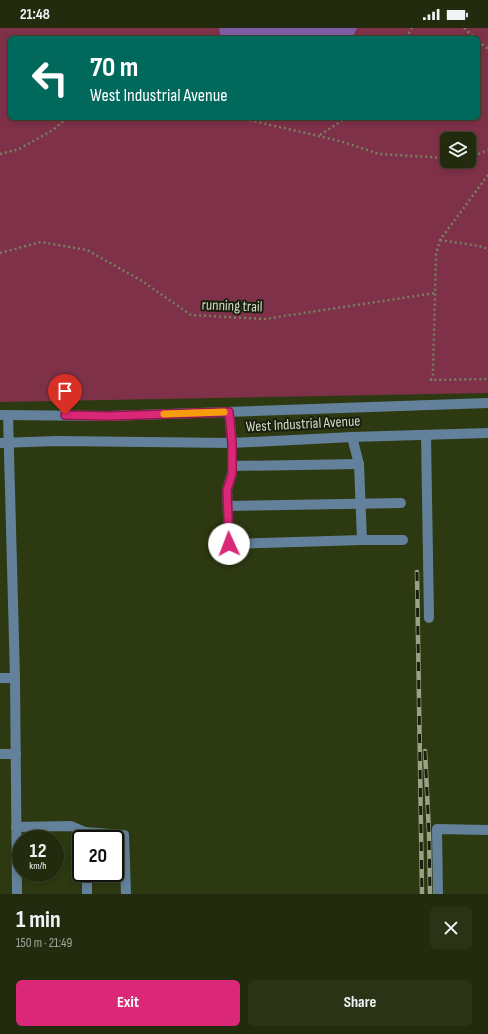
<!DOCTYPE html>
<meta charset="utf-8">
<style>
:root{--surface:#222b0d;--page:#2a3316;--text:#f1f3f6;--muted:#a2a79d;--line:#3f472e;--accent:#db2777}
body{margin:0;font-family:"Sofia Sans Condensed",sans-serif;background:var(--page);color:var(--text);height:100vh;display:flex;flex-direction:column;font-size:15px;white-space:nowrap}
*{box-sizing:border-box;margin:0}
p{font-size:13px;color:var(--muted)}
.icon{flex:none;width:22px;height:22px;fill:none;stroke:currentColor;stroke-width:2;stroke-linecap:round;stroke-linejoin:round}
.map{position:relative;height:866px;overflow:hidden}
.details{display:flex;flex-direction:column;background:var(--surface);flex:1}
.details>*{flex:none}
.hud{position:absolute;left:8px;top:8px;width:472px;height:84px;border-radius:6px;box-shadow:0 2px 6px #0003,0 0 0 1px var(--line);background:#00695c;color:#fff;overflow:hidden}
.tools{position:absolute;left:440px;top:104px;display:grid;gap:8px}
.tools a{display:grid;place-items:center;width:36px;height:36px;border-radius:6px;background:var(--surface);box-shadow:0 2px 6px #0003,0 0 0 1px var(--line);font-size:20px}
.speed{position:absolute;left:12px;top:802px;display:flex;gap:8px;font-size:20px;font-weight:700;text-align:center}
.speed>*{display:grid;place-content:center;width:52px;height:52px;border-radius:50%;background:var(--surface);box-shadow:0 2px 6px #0003,0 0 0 1px var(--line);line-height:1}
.speed small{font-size:10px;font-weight:400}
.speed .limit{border:2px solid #111;border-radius:6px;background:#fff;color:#111}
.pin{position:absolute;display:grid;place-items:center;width:34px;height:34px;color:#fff;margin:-41px -17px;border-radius:50% 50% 50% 0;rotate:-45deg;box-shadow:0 0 4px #0007}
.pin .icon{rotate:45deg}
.me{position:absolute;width:44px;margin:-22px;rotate:358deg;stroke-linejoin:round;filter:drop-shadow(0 0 3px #0008)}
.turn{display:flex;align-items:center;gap:14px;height:84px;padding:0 16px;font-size:18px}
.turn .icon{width:52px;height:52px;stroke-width:2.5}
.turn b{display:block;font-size:28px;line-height:34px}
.round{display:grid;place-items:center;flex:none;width:42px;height:42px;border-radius:6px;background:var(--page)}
.head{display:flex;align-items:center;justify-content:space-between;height:68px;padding:0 16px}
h1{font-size:24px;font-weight:700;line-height:30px}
.action{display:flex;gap:8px;margin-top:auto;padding:8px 16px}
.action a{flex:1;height:46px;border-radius:6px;background:var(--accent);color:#fff;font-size:16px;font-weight:700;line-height:46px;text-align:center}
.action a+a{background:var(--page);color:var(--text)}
.status{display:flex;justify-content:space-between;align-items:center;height:28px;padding:0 20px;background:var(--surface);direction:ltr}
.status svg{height:11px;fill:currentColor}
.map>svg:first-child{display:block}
.green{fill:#7e3148;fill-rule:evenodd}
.water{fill:#7f5ea7}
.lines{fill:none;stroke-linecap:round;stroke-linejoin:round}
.path{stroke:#768160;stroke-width:2.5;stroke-dasharray:2 3;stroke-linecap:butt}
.minor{stroke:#63819a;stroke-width:10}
.rail-casing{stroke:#98a285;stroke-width:4.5}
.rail{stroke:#191e0d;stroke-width:3;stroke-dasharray:9;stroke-linecap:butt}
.route-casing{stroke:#8e194d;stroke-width:10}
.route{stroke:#db2777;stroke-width:7}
.slow{stroke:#f59e0b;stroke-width:7}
.labels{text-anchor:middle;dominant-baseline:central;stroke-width:4;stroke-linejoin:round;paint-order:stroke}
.street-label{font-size:15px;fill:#d2dbc4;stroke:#191e0d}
</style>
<div class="status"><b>21:48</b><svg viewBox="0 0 49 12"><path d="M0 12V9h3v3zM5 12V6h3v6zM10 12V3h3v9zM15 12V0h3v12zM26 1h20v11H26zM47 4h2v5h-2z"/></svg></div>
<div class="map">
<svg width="488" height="866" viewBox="0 0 488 866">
<rect width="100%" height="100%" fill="#2d3911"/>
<!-- green -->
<path class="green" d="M0 0H488V365L0 374ZM10 10H478V90H10ZM447 111H469V133H447Z"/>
<!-- water -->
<path class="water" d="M219 0H357L352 10H221Z"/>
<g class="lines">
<!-- path -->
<g class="path">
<path d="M464 0 475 10"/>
<path d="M406 10 412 0"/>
<path d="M478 13 488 21"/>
<path d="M240 90 340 113 379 126 447 130"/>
<path d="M320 107 346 90"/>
<path d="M0 126 19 121 53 102 67 90"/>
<path d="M469 130 488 122"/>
<path d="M488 147 440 212 436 226 433 346 431 352 488 351"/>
<path d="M440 212 479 218 488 221"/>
<path d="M0 225 41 214 87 222 142 253 191 287 265 291 435 265"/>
</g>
<!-- minor -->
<g class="minor">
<path d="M229 384 232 415V445L227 462 229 516 362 512 359 436 352 409"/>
<path d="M0 387 108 388 488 375"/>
<path d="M8 387 15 650 17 866"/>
<path d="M426 407 429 590"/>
<path d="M0 415 57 413 232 415 352 409 488 405"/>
<path d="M232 438 359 436"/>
<path d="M228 478 401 475"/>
<path d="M362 512H403"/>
<path d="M0 650H15"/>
<path d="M0 726H16"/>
<path d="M16 799 71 798 85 804 86 810"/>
<path d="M85 804 124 807 126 866"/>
<path d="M87 845V866"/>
<path d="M438 866 437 801 488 802"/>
</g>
<!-- rail casing -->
<g class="rail-casing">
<g id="rail">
<path d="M417 544 422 866"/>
<path d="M425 723 429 805 430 866"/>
</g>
</g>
<!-- rail -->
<use href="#rail" class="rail"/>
</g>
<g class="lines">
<!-- route casing -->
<g class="route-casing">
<path id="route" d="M65 387 108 388 229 384 232 415V446L227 462 229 516"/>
</g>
<!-- route -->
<use href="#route" class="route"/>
<!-- slow -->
<path class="slow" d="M164 386 224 384"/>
</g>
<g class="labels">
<!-- street labels -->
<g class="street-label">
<text transform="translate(232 278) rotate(2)">running trail</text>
<text transform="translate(303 396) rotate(-3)">West Industrial Avenue</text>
</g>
</g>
</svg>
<div class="tools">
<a><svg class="icon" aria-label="layers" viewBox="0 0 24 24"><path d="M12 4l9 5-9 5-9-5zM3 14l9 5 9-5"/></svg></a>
</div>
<div class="speed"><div>12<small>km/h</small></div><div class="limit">20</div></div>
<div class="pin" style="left:65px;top:387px;background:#d93025"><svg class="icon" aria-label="arrive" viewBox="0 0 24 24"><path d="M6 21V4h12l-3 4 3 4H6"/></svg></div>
<svg class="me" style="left:229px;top:516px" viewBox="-20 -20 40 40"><circle r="19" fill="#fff"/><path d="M0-13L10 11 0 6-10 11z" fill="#db2777"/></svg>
<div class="hud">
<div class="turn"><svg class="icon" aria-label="left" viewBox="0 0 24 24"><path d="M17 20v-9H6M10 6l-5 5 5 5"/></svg><div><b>70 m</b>West Industrial Avenue</div></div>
</div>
</div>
<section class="details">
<div class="head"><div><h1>1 min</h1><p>150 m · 21:49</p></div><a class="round"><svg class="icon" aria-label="close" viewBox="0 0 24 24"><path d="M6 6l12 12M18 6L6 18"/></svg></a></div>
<div class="action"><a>Exit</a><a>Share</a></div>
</section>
